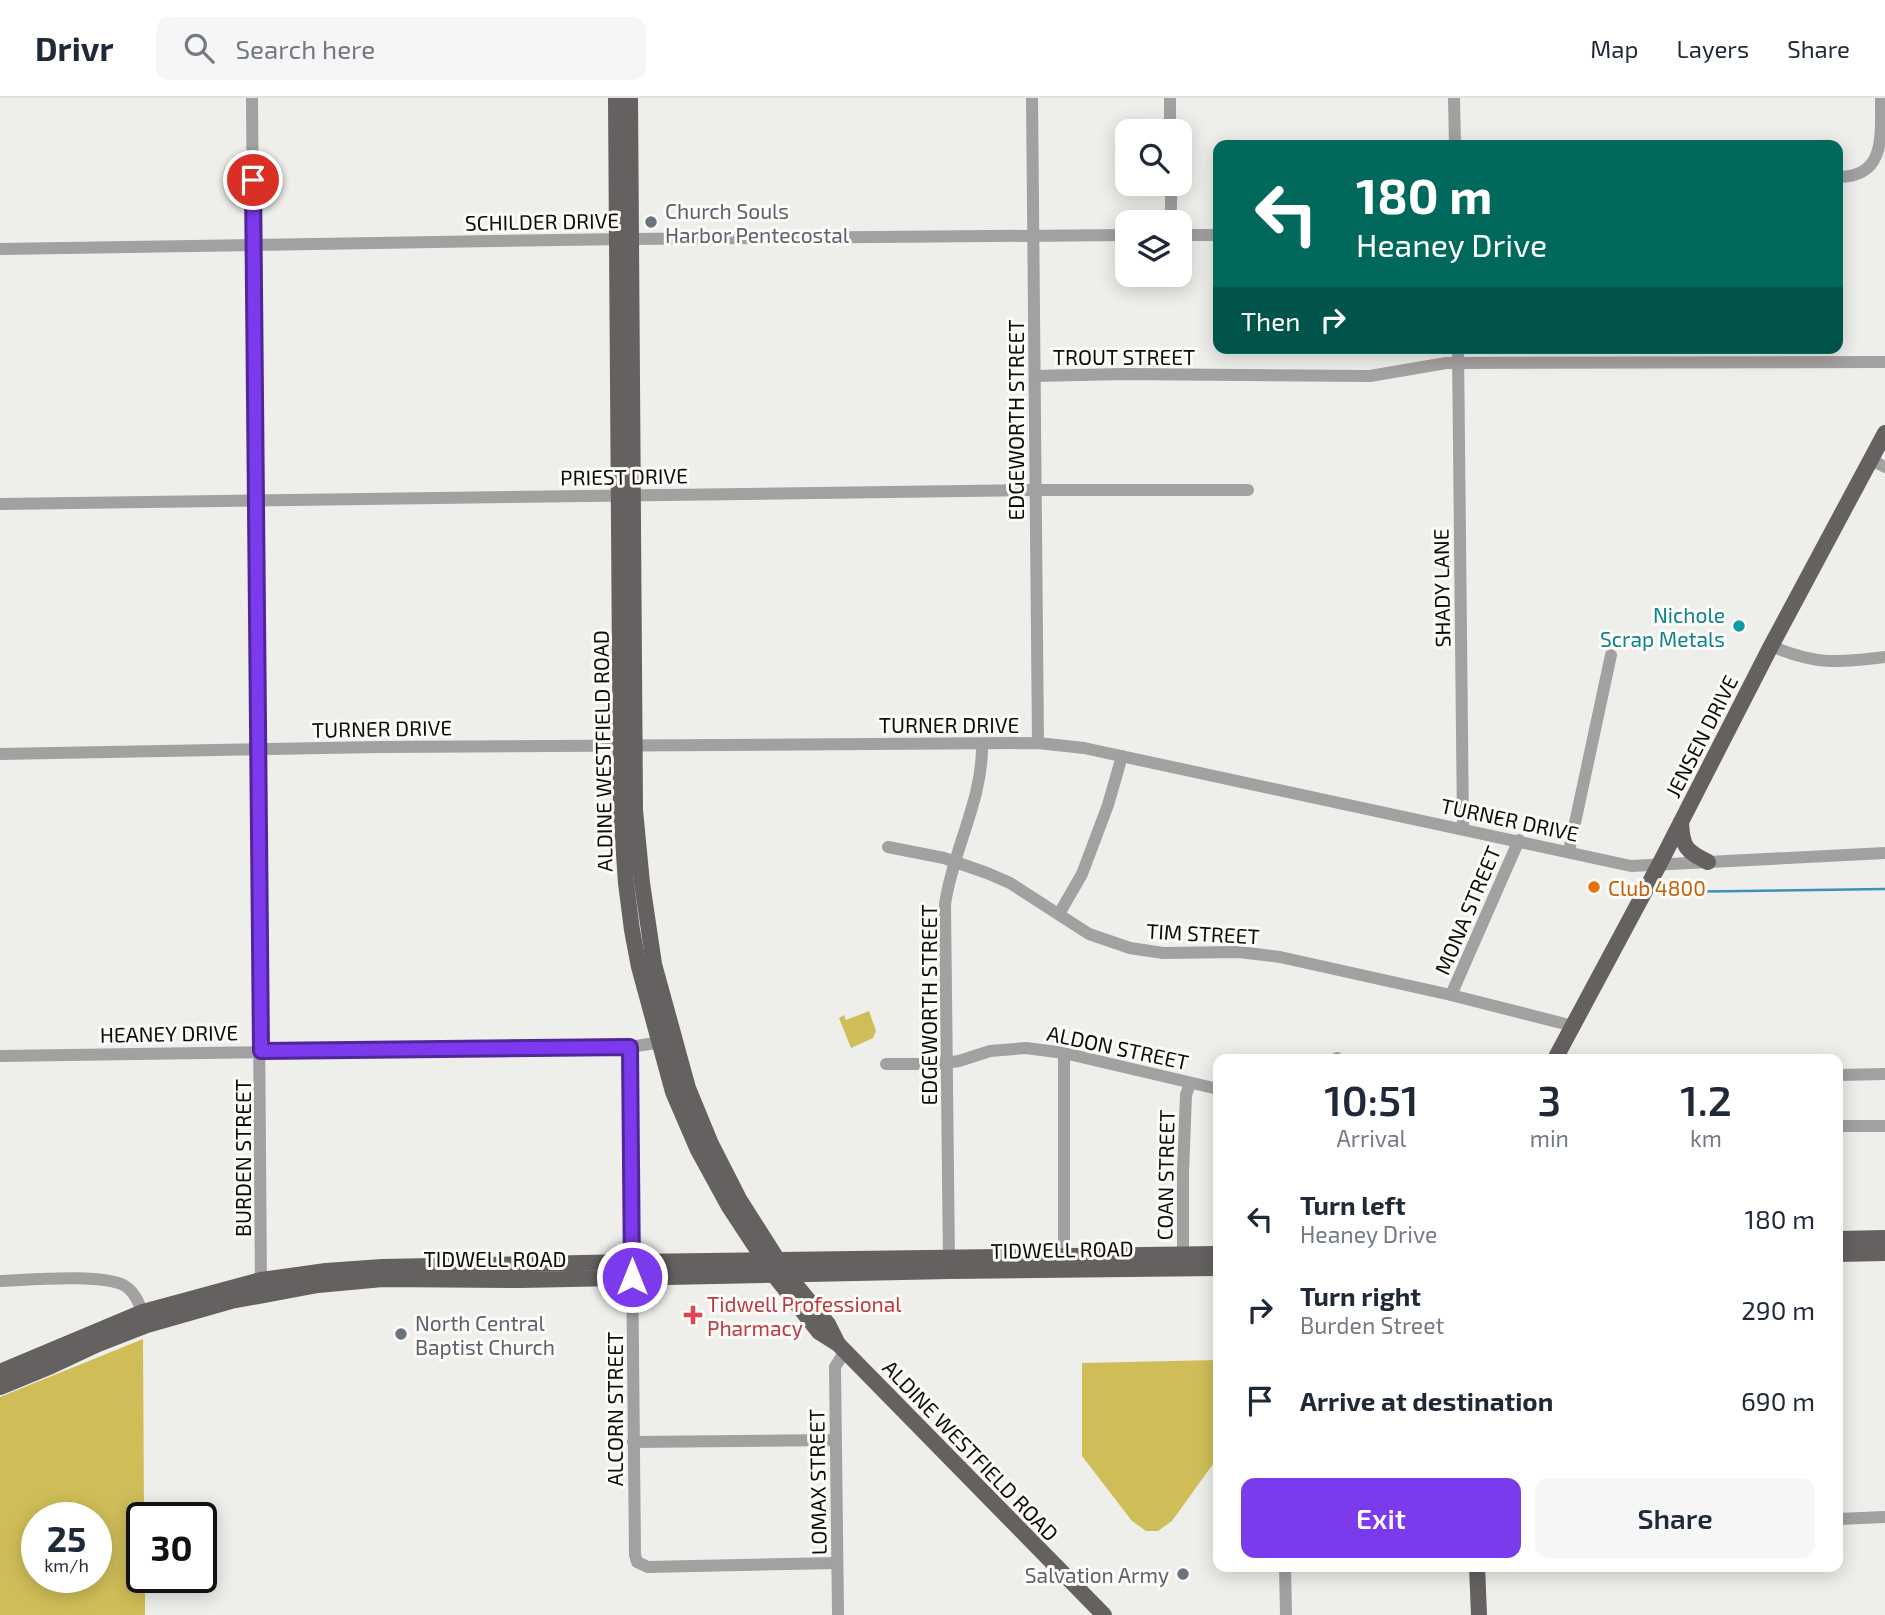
<!DOCTYPE html>
<style>
:root{--surface:#fff;--page:#f6f6f7;--text:#1f2937;--muted:#747a83;--line:#e0e1e3;--accent:#7c3aed}
body{margin:0;font-family:"Exo 2",sans-serif;background:var(--page);color:var(--text);height:100vh;display:flex;flex-direction:column;font-size:26px;white-space:nowrap}
*{box-sizing:border-box;margin:0}
p{font-size:23px;color:var(--muted)}
.icon{flex:none;width:38px;height:38px;fill:none;stroke:currentColor;stroke-width:2;stroke-linecap:round;stroke-linejoin:round}
.map{position:relative;flex:1;overflow:hidden}
.details{position:absolute;left:1213px;top:956px;width:630px;height:518px;display:flex;flex-direction:column;background:var(--surface);border-radius:14px;box-shadow:0 4px 18px #0003}
.details>*{flex:none}
.top-card{position:absolute;left:1213px;top:42px;width:630px;height:214px;border-radius:14px;box-shadow:0 4px 18px #0003;background:#00695c;color:#fff;overflow:hidden}
.tools{position:absolute;left:1115px;top:21px;display:grid;gap:14px}
.tools a{display:grid;place-items:center;width:77px;height:77px;border-radius:14px;background:var(--surface);box-shadow:0 4px 18px #0003;font-size:35px}
.speed{position:absolute;left:21px;top:1404px;display:flex;gap:14px;font-size:35px;font-weight:700;text-align:center}
.speed>*{display:grid;place-content:center;width:91px;height:91px;border-radius:50%;background:var(--surface);box-shadow:0 4px 18px #0003;line-height:1}
.speed small{font-size:18px;font-weight:400}
.speed .limit{border:4px solid #111;border-radius:10px;background:#fff;color:#111}
.pin{position:absolute;display:grid;place-items:center;width:60px;height:60px;color:#fff;margin:-30px;border:4px solid #fff;border-radius:50%;box-shadow:0 2px 7px #0007}
.me{position:absolute;width:77px;margin:-38px;rotate:0deg;stroke-linejoin:round;filter:drop-shadow(0 0 5px #0008)}
.turn{display:flex;align-items:center;gap:24px;height:147px;padding:0 28px;font-size:32px}
.turn .icon{width:91px;height:91px;stroke-width:2.5}
.turn b{display:block;font-size:49px;line-height:60px}
.then{display:flex;align-items:center;height:66px;padding:0 28px;background:#0003;gap:14px;font-size:26px}
.eta{display:flex;justify-content:space-evenly;align-items:center;height:119px;text-align:center}
.eta b{font-size:42px;font-weight:600;line-height:49px}
.primary-button{display:flex;gap:14px;margin-top:auto;padding:14px 28px}
.primary-button a{flex:1;height:80px;border-radius:14px;background:var(--accent);color:#fff;font-size:28px;font-weight:600;line-height:80px;text-align:center}
.primary-button a+a{background:var(--page);color:var(--text)}
ul{padding:0;list-style:none}
li{display:flex;align-items:center;gap:21px;height:91px;padding:0 28px}
li div{flex:1}
li b{display:block;font-size:26px}
li em{font-style:normal}
header{display:flex;align-items:center;gap:42px;box-sizing:border-box;height:98px;padding:0 35px;background:var(--surface);border-bottom:2px solid var(--line)}
header strong{font-size:33px}
nav{display:flex;gap:38px;margin-inline-start:auto;font-size:24px}
.search{width:490px;height:63px;background:var(--page);display:flex;align-items:center;gap:18px;box-sizing:border-box;padding:0 24px;border-radius:14px;color:var(--muted);font-size:26px}
.map>svg:first-child{display:block}
.green{fill:#cfbe58;fill-rule:evenodd}
.lines{fill:none;stroke-linecap:round;stroke-linejoin:round}
.stream{stroke:#3c92b4;stroke-width:2.5}
.minor{stroke:#a2a0a0;stroke-width:12}
.major{stroke:#646160;stroke-width:16}
.route-casing{stroke:#51269a;stroke-width:18}
.route{stroke:#7c3aed;stroke-width:12}
.worship-dot{fill:#6b7280;stroke:#fcfbf8;stroke-width:2.5}
.culture-dot{fill:#0f9aa8;stroke:#fcfbf8;stroke-width:2.5}
.food-dot{fill:#e8710a;stroke:#fcfbf8;stroke-width:2.5}
.health-dot{fill:#e0444e;stroke:#fcfbf8;stroke-width:2.5}
.labels{text-anchor:middle;dominant-baseline:central;stroke-width:6;stroke-linejoin:round;paint-order:stroke}
.worship-label{font-size:21px;fill:#5b616d;stroke:#fcfbf8;text-anchor:start}
.street-label{font-size:21px;fill:#0c0c0b;stroke:#fcfbf8}
.culture-label{font-size:21px;fill:#0d838f;stroke:#fcfbf8;text-anchor:end}
.food-label{font-size:21px;fill:#c56008;stroke:#fcfbf8;text-anchor:start}
.health-label{font-size:21px;fill:#be3a42;stroke:#fcfbf8;text-anchor:start}
</style>
<header>
<strong>Drivr</strong>
<div class="search"><svg class="icon" aria-label="search" viewBox="0 0 24 24"><circle cx="10" cy="10" r="6"/><path d="M15 15l6 6"/></svg>Search here</div>
<nav><a>Map</a><a>Layers</a><a>Share</a></nav>
</header>
<div class="map">
<svg width="1885" height="1517" viewBox="0 0 1885 1517">
<rect width="100%" height="100%" fill="#eeeeea"/>
<!-- green -->
<g class="green">
<path d="M869 913 876 933 873 940 851 950 839 920 844 917 846 922Z"/>
<path d="M143 1241 144 1419H142V1479H145V1517H0V1299ZM37 1419H96V1479H37Z"/>
<path d="M1218 1262V1359L1172 1423 1158 1433H1146L1132 1423 1082 1358V1265Z"/>
</g>
<g class="lines">
<!-- stream -->
<path class="stream" d="M1668 794 1885 791"/>
<!-- minor -->
<g class="minor">
<path d="M252 0 261 1190"/>
<path d="M1032 0C1033 215 1034 430 1038 645"/>
<path d="M1170 0V33"/>
<path d="M1454 0 1455 47"/>
<path d="M1838 79C1885 79 1881 41 1881 0"/>
<path d="M1171 86V124"/>
<path d="M1180 137H1218"/>
<path d="M0 151 625 141 1127 137"/>
<path d="M1458 250 1463 730"/>
<path d="M1035 278 1123 276 1370 278 1446 265 1885 264"/>
<path d="M1871 362 1885 369"/>
<path d="M0 406 1033 392H1248"/>
<path d="M1771 548C1816 567 1838 565 1885 559"/>
<path d="M0 656 381 649 1038 645 1084 650 1631 768 1885 755"/>
<path d="M888 749 944 760 987 775 1010 785 1089 836 1130 850 1163 855 1239 854 1280 859 1451 897 1573 928"/>
<path d="M1569 753 1611 557"/>
<path d="M1059 816 1082 776 1108 707 1122 658"/>
<path d="M1451 897 1519 742"/>
<path d="M630 949 635 1457 637 1464 648 1469 837 1465"/>
<path d="M1064 955V1164"/>
<path d="M0 958 630 949 668 943"/>
<path d="M1337 961V960"/>
<path d="M886 966H937L959 963 990 953 1026 950 1064 955 1218 991"/>
<path d="M1838 977 1885 976"/>
<path d="M1838 1028H1885"/>
<path d="M1183 1163V1075L1186 997 1190 985"/>
<path d="M949 1166 945 806C953 751 983 702 982 646"/>
<path d="M0 1183C27 1182 104 1175 125 1188 136 1195 140 1208 145 1220"/>
<path d="M633 1344 834 1342"/>
<path d="M1838 1421 1885 1419"/>
<path d="M1285 1468 1286 1517"/>
<path d="M838 1517 835 1269 845 1253"/>
</g>
<!-- major -->
<g class="major">
<path d="M616 0 621 712 626 785 632 832 639 869 673 994 698 1052 728 1107 774 1177 819 1234 838 1246 1104 1517"/>
<path d="M630 0 635 712 642 785 654 866 688 990 711 1046 739 1101 786 1175 828 1226 837 1244"/>
<path d="M1681 724C1682 749 1686 753 1708 764"/>
<path d="M1555 961 1659 767 1771 548 1885 335"/>
<path d="M1838 1141 1885 1140"/>
<path d="M1838 1156 1885 1155"/>
<path d="M0 1274 143 1214 261 1182 326 1173 382 1169 632 1164 1218 1156"/>
<path d="M0 1289 51 1268 98 1246 147 1227 231 1203 318 1187 383 1181 521 1182 949 1173 1218 1170"/>
<path d="M1477 1468 1479 1517"/>
</g>
</g>
<g class="lines">
<!-- route casing -->
<g class="route-casing">
<path id="route" d="M253 82 261 953 630 949 632 1179"/>
</g>
<!-- route -->
<use href="#route" class="route"/>
</g>
<!-- markers -->
<g class="worship-dot">
<circle cx="651" cy="124" r="7"/>
<circle cx="401" cy="1236" r="7"/>
<circle cx="1183" cy="1476" r="7"/>
</g>
<circle class="culture-dot" cx="1739" cy="528" r="7"/>
<circle class="food-dot" cx="1594" cy="789" r="7"/>
<path class="health-dot" d="M689.5 1206.5h7v7h7v7h-7v7h-7v-7h-7v-7h7z"/>
<g class="labels">
<!-- worship labels -->
<g class="worship-label">
<text x="665" y="112">Church Souls<tspan x="665" dy="24">Harbor Pentecostal</tspan></text>
<text x="415" y="1224">North Central<tspan x="415" dy="24">Baptist Church</tspan></text>
<text x="1169" y="1476" text-anchor="end">Salvation Army</text>
</g>
<!-- street labels -->
<g class="street-label">
<text transform="translate(542 123) rotate(-1)">SCHILDER DRIVE</text>
<text x="1124" y="258">TROUT STREET</text>
<text transform="translate(1015 322) rotate(-90)">EDGEWORTH STREET</text>
<text transform="translate(624 378) rotate(-1)">PRIEST DRIVE</text>
<text transform="translate(1441 490) rotate(-91)">SHADY LANE</text>
<text x="949" y="626">TURNER DRIVE</text>
<text transform="translate(382 630) rotate(-1)">TURNER DRIVE</text>
<text transform="translate(1701 638) rotate(-63)">JENSEN DRIVE</text>
<text transform="translate(602 653) rotate(-91)">ALDINE WESTFIELD ROAD</text>
<text transform="translate(1510 721) rotate(12)">TURNER DRIVE</text>
<text transform="translate(1467 812) rotate(-67)">MONA STREET</text>
<text transform="translate(1203 835) rotate(3)">TIM STREET</text>
<text transform="translate(928 907) rotate(-90)">EDGEWORTH STREET</text>
<text transform="translate(169 935) rotate(-1)">HEANEY DRIVE</text>
<text transform="translate(1118 949) rotate(12)">ALDON STREET</text>
<text transform="translate(242 1060) rotate(-90)">BURDEN STREET</text>
<text transform="translate(1165 1077) rotate(-89)">COAN STREET</text>
<text transform="translate(1062 1151) rotate(-1)">TIDWELL ROAD</text>
<text x="495" y="1160">TIDWELL ROAD</text>
<text transform="translate(614 1311) rotate(-90)">ALCORN STREET</text>
<text transform="translate(971 1352) rotate(46)">ALDINE WESTFIELD ROAD</text>
<text transform="translate(817 1384) rotate(-91)">LOMAX STREET</text>
</g>
<!-- culture labels -->
<g class="culture-label">
<text x="1725" y="516">Nichole<tspan x="1725" dy="24">Scrap Metals</tspan></text>
</g>
<!-- food labels -->
<g class="food-label">
<text x="1608" y="789">Club 4800</text>
</g>
<!-- health labels -->
<g class="health-label">
<text x="707" y="1205">Tidwell Professional<tspan x="707" dy="24">Pharmacy</tspan></text>
</g>
</g>
</svg>
<div class="tools">
<a><svg class="icon" aria-label="search" viewBox="0 0 24 24"><circle cx="10" cy="10" r="6"/><path d="M15 15l6 6"/></svg></a>
<a><svg class="icon" aria-label="layers" viewBox="0 0 24 24"><path d="M12 4l9 5-9 5-9-5zM3 14l9 5 9-5"/></svg></a>
</div>
<div class="speed"><div>25<small>km/h</small></div><div class="limit">30</div></div>
<div class="pin" style="left:253px;top:82px;background:#d93025"><svg class="icon" aria-label="arrive" viewBox="0 0 24 24"><path d="M6 21V4h12l-3 4 3 4H6"/></svg></div>
<svg class="me" style="left:632px;top:1179px" viewBox="-20 -20 40 40"><circle r="17" fill="#7c3aed" stroke="#fff" stroke-width="3"/><path d="M0-11L8 9 0 5-8 9z" fill="#fff"/></svg>
<div class="top-card">
<div class="turn"><svg class="icon" aria-label="left" viewBox="0 0 24 24"><path d="M17 20v-9H6M10 6l-5 5 5 5"/></svg><div><b>180 m</b>Heaney Drive</div></div>
<div class="then">Then<svg class="icon" aria-label="right" viewBox="0 0 24 24"><path d="M7 20v-9h11M14 6l5 5-5 5"/></svg></div>
</div>
<section class="details">
<div class="eta">
<div><b>10:51</b><p>Arrival</p></div>
<div><b>3</b><p>min</p></div>
<div><b>1.2</b><p>km</p></div>
</div>
<ul>
<li><svg class="icon" aria-label="left" viewBox="0 0 24 24"><path d="M17 20v-9H6M10 6l-5 5 5 5"/></svg><div><b>Turn left</b><p>Heaney Drive</p></div><em>180 m</em></li>
<li><svg class="icon" aria-label="right" viewBox="0 0 24 24"><path d="M7 20v-9h11M14 6l5 5-5 5"/></svg><div><b>Turn right</b><p>Burden Street</p></div><em>290 m</em></li>
<li><svg class="icon" aria-label="arrive" viewBox="0 0 24 24"><path d="M6 21V4h12l-3 4 3 4H6"/></svg><div><b>Arrive at destination</b></div><em>690 m</em></li>
</ul>
<div class="primary-button"><a>Exit</a><a>Share</a></div>
</section>
</div>
